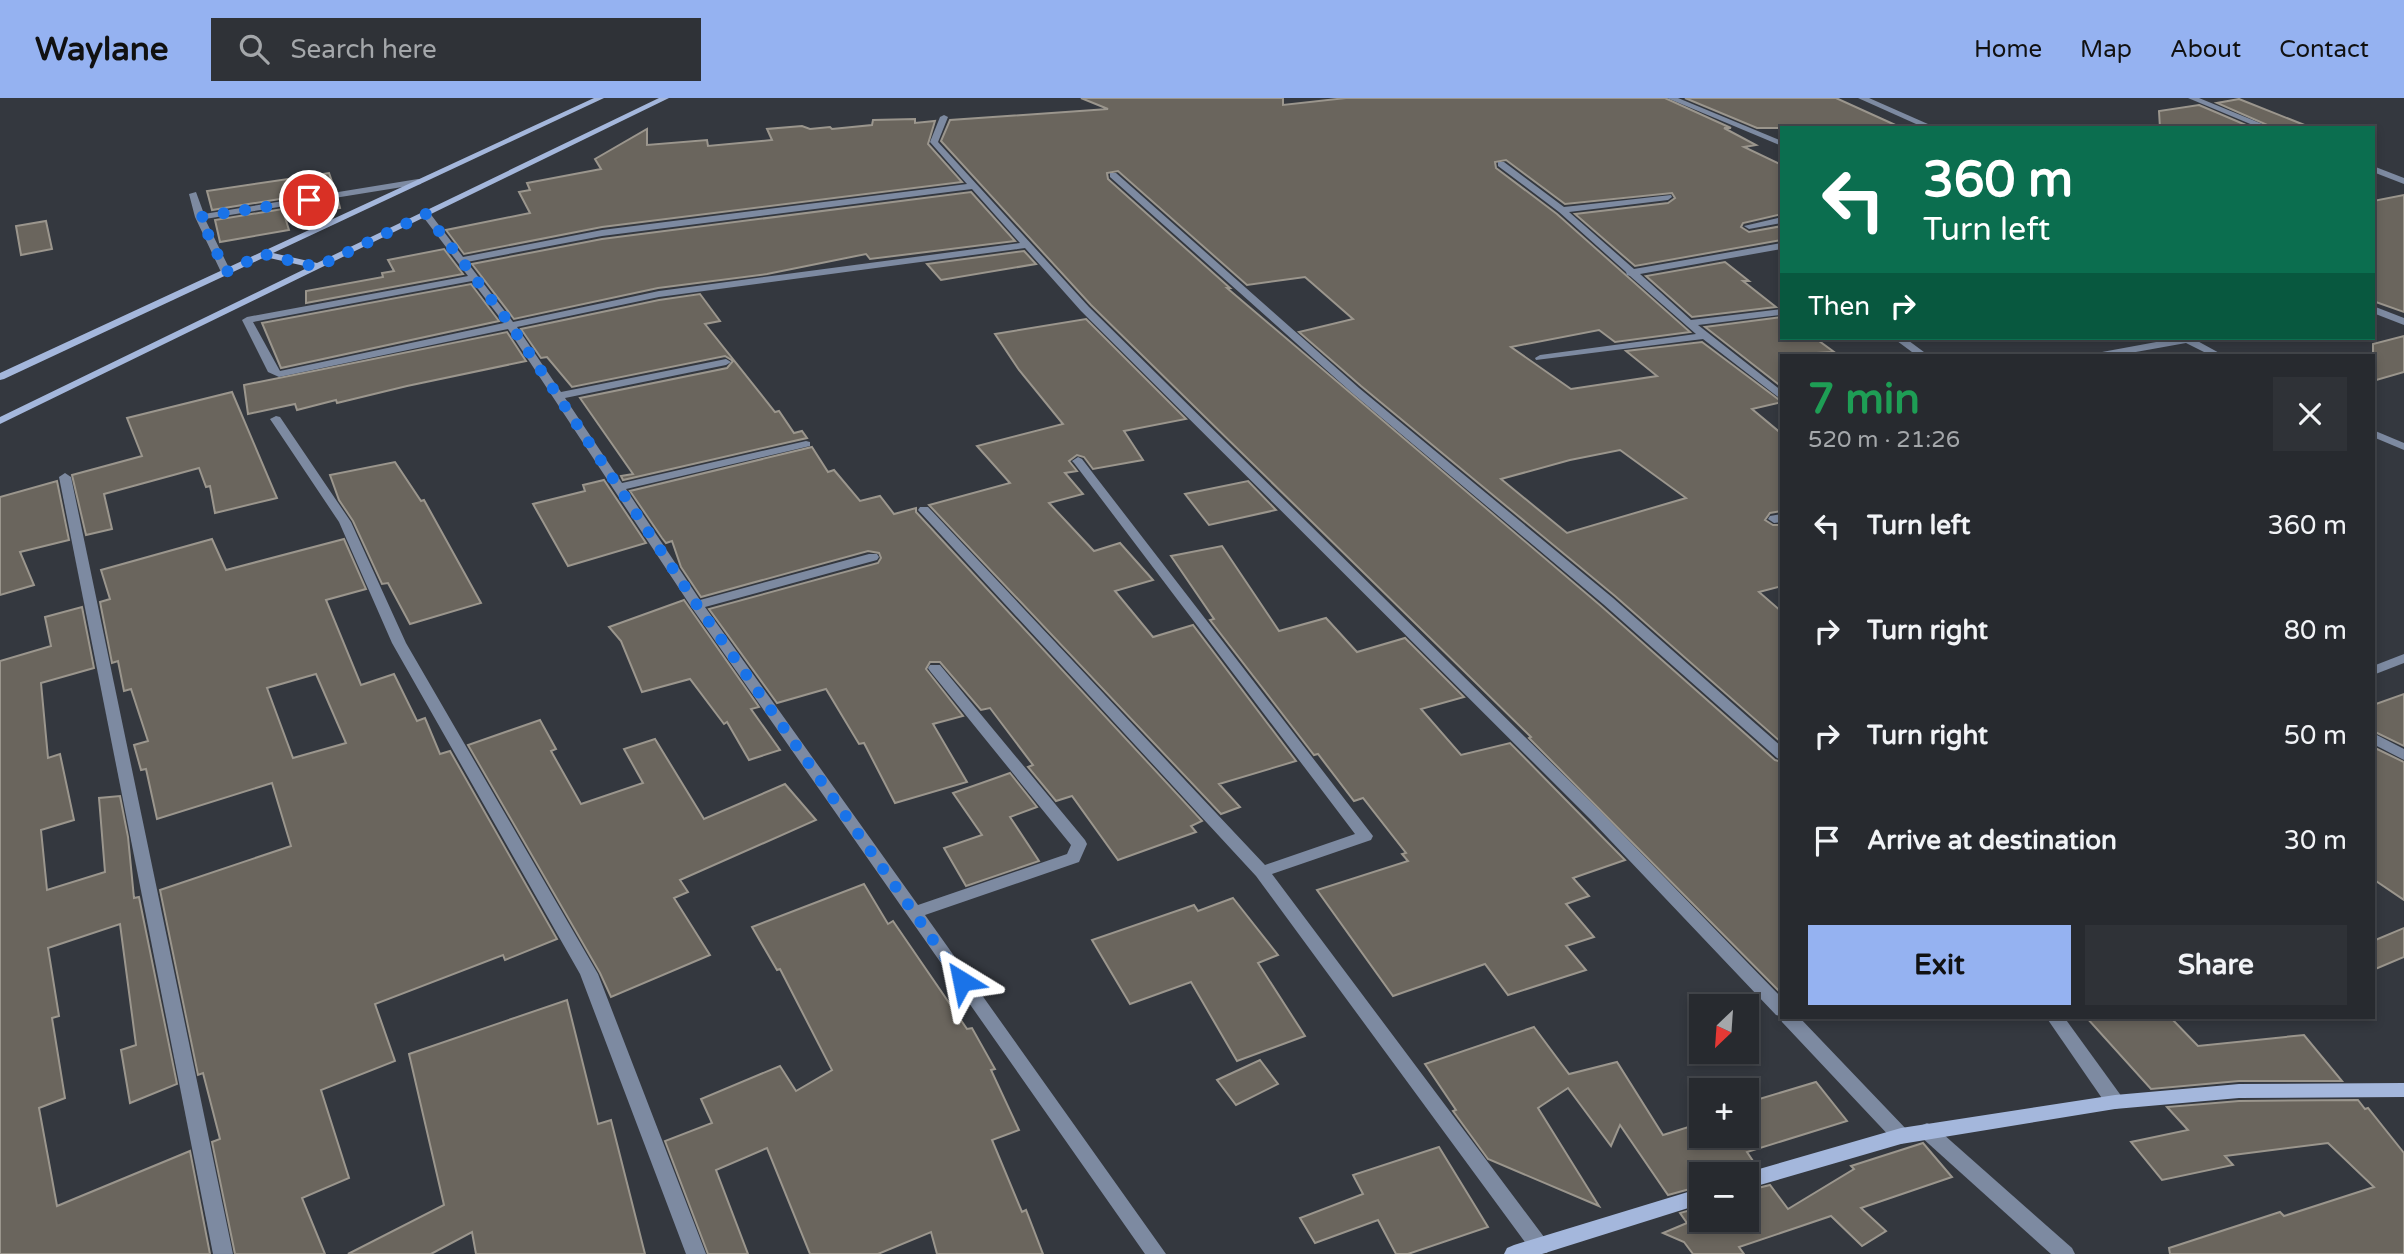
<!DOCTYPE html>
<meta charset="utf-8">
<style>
:root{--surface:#272a2f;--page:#2f3237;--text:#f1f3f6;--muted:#a4a7aa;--line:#43464b;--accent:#95b2f1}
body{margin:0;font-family:"Varela Round",sans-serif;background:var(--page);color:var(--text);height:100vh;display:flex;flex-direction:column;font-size:26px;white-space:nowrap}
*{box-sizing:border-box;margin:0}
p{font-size:23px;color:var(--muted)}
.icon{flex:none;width:38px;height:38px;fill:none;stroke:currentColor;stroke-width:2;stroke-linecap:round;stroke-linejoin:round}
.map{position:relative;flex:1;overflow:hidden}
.sheet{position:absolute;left:1780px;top:256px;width:595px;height:665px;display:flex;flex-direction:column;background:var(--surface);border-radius:0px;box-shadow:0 4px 10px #0003,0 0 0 2px var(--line)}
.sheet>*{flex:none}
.guide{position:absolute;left:1780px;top:28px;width:595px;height:214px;border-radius:0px;box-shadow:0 4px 10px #0003,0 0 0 2px var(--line);background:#0b6e4f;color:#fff;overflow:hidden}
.needle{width:46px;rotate:205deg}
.fabs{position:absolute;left:1689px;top:896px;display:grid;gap:14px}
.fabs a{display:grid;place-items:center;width:70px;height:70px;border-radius:0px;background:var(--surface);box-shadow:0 4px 10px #0003,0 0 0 2px var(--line);font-size:35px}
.pin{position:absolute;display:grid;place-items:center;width:60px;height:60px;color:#fff;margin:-30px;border:4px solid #fff;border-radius:50%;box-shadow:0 2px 7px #0007}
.me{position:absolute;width:77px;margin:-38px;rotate:325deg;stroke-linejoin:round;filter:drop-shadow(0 0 5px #0008)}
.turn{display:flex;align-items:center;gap:24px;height:147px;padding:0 28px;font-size:32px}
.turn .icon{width:91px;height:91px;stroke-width:2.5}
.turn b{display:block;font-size:49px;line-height:60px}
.then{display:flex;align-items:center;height:66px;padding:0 28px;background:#0003;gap:14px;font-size:26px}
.round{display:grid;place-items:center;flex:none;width:74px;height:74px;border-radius:0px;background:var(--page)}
.headline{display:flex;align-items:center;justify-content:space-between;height:119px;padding:0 28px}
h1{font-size:42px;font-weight:700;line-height:52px;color:#1e9e55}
.action{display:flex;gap:14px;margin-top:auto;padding:14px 28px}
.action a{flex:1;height:80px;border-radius:0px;background:var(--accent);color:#111;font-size:28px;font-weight:700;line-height:80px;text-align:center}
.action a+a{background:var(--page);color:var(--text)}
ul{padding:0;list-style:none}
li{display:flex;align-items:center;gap:21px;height:105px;padding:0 28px}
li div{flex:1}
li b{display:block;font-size:26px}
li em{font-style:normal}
header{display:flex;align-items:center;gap:42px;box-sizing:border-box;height:98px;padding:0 35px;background:var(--accent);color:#111}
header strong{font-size:33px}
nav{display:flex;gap:38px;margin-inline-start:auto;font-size:24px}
.search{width:490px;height:63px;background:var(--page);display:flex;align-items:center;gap:18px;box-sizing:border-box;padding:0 24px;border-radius:0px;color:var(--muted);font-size:26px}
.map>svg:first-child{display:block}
.building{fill:#6a655d;stroke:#9b968d;stroke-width:2;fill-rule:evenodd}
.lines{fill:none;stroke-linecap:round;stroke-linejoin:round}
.street{fill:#7d8aa1;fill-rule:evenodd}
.secondary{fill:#a4b7dc;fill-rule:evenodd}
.route{stroke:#1a73e8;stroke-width:12;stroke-dasharray:0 21.6}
</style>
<header>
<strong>Waylane</strong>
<div class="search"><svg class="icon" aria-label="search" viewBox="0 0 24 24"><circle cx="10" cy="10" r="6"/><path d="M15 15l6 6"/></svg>Search here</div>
<nav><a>Home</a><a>Map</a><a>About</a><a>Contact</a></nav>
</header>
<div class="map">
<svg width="2404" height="1156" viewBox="0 0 2404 1156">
<rect width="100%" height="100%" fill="#34383f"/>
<!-- building -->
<g class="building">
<path d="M1081 0H1283V7L1346 0H1665L1731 30H1724L1756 47 1744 49 1782 67V116L1743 125 1741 129 1749 134 1782 128V142L1635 168 1575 116 1668 105 1675 100 1672 95 1565 106 1506 62 1495 64 1496 70 1557 116 1690 234 1615 244 1599 232 1511 249 1571 291 1657 278 1626 253 1702 244 1782 304 1752 311 1782 336V413L1770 415 1765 422 1773 427H1782V488L1759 494 1782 514V645L1615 498 1361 288 1299 234 1353 221 1305 179 1247 187 1118 73 1107 75 1108 81 1230 190H1227L1601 508 1775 662 1782 664V896L1529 640 1531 639 1091 207 941 43 950 22 1108 11ZM1620 352 1686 400 1567 435 1501 381 1570 362Z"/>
<path d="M1685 0H1836L1902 30H1757Z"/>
<path d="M2239 1 2307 28V30H2274L2217 5Z"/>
<path d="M2199 7 2253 30H2160L2159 13Z"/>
<path d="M915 21V25L935 23 928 46 962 84 602 129 464 156 446 132 530 115 519 94 530 92 527 85 601 71 595 61 647 31V47L707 42 708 48 772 42 767 31 802 28 810 31 830 29 832 31 872 27 873 22Z"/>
<path d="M329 75 335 92 212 112 207 93Z"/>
<path d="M971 94 1015 143 870 161 866 156 767 176 658 190 514 221 472 166 602 141Z"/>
<path d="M2404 97V214L2373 203V103Z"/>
<path d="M338 102 340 110 285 119 289 132 220 144 215 122Z"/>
<path d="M46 123 52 151 21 157 16 128Z"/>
<path d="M444 151 463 176 306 205V193L383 179 382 175 394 173 388 162Z"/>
<path d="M1024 153 1036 166 941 182 927 166Z"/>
<path d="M1725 164 1749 183H1743L1776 209 1692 219 1646 178Z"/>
<path d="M471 186 499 223 281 270 262 225Z"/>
<path d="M700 196 720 223 705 226 775 314 779 313 794 335 802 333 807 340 623 382 621 378 633 376 580 300 727 270 733 263 725 258 572 289 547 259 541 260 521 231 659 202Z"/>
<path d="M1782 219V240H1815L1834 254 1782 257V289L1705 229Z"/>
<path d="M1086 221 1186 321 1124 333 1143 362 1093 371 1084 359 1077 357 1069 363 1077 373 1065 375 1083 396 1049 405 1094 453 1120 445 1153 482 1115 493 1153 539 1193 527 1296 663 1219 686 1240 709 1221 716 929 407 1010 385 977 348 1063 326 1019 272 995 236Z"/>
<path d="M507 234 526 263 407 288 337 305 336 302 297 312 295 306 248 316 244 287Z"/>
<path d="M2404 238V274L2373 283V246Z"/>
<path d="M232 294 277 400 215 415 210 388 206 389 199 370 104 396 112 431 86 437 72 377 142 358 127 320Z"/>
<path d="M812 349 828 374 834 372 860 403 880 398 894 416 916 410V414L1202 723 1191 728 1196 734 1118 762 1072 698 1056 703 1028 669 1033 667 990 610 981 612 940 564H930L926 571 963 618 933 626 967 684 895 705 864 645 859 646 826 591 777 605 709 511 878 465 881 460 879 455 868 453 701 499 681 469 672 443 666 445 662 440 630 393Z"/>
<path d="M395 364 421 403 424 402 481 505 410 526 388 485 382 486 353 423 339 402 330 377Z"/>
<path d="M604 382 646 445 568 468 533 406 585 393 583 387Z"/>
<path d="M57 383 69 442 20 454 34 487 0 497V399Z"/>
<path d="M1248 383 1276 412 1209 427 1185 396Z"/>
<path d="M212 441 226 472 344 441 366 491 326 502 361 587 394 576 417 623 425 620 440 656 450 653 557 841 505 862 503 857 375 906 395 963 321 992 349 1080 302 1100 325 1156H235L212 1044 220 1041 203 975 198 977 160 792 291 748 272 685 157 721 146 671 141 672 134 647 148 643 131 591 124 593 118 563 112 565 100 504 110 501 101 472ZM316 576 346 645 293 660 267 590Z"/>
<path d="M1222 448 1279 533 1326 520 1357 554 1405 540 1464 599 1421 611 1461 657 1510 645 1625 762 1573 780 1589 798 1566 806 1594 839 1566 848 1586 872 1508 897 1485 866 1393 898 1317 792 1408 763 1402 756 1406 755 1363 700 1354 703 1318 656 1314 657 1210 522 1214 521 1171 458Z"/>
<path d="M684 502 759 609 751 611 780 652 749 662 727 624 724 626 690 581 642 594 621 543 609 529Z"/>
<path d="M82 509 94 570 41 585 48 660 60 656 74 722 41 732 47 792 105 774 99 700 120 698 128 739 134 800 139 799 177 986 130 1005 121 952 136 947 120 826 48 850 59 918 52 920 65 1000 39 1010 57 1108 190 1053 210 1156H0V563L51 548 45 519Z"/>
<path d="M2404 596V648L2373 633V607Z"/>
<path d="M540 622 556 651 551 653 581 706 643 685 624 651 655 641 704 721 785 686 816 722 680 782 688 794 674 800 710 857 611 899 600 875 468 647Z"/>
<path d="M2373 649 2404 664V802L2373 781Z"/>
<path d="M1010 675 1037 709 1010 719 1039 763 966 788 944 750 982 737 953 695Z"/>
<path d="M864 786 888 826 893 823 967 931 972 930 995 971 991 972 1019 1032 992 1042 1022 1114 1026 1112 1043 1156H937L931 1134 878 1156H810L767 1050 716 1072 748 1156H708L665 1043 712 1025 701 1001 780 968 796 993 832 972 780 871 777 872 752 829Z"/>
<path d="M1233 800 1278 857 1258 865 1305 938 1237 963 1191 884 1130 906 1092 842 1194 807 1198 813Z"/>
<path d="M2404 830V859L2373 872V843Z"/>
<path d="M567 902 598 1026 611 1022 645 1156H476L472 1134 431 1156H348L444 1107 409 956Z"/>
<path d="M2086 919H2170L2198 948 2304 937 2342 983H2239L2151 991Z"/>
<path d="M1534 929 1569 976 1617 964 1663 1037 1701 1025V1038H1746V1005L1816 984 1847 1023 1747 1054 1757 1069 1739 1076H1701V1088L1668 1097 1620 1027 1611 1048 1568 990 1538 1010 1599 1108 1488 1061 1453 1013 1456 1012 1425 966Z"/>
<path d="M1260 962 1278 986 1236 1007 1217 982Z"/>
<path d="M2358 1002 2365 1011 2368 1010 2404 1055V1156H2170L2169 1150 2280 1114 2284 1118 2374 1089 2328 1045 2225 1058 2233 1067 2162 1082 2131 1044 2188 1032 2167 1009 2239 1003Z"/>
<path d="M1923 1045 1952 1079 1861 1110 1886 1133 1862 1148 1831 1118 1739 1149 1744 1156H1693L1684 1144 1663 1135 1687 1125 1680 1115 1701 1109V1122H1746V1093L1770 1087 1788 1111 1854 1071 1851 1068Z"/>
<path d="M1439 1049 1488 1129 1408 1156H1396L1378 1122 1315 1145 1300 1120 1363 1096 1353 1077Z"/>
</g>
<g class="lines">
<!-- street -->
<g class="street">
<path d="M1667 0H1678L1782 43V48Z"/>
<path d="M1858 0H1869L1937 30H1925Z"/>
<path d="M2188 0H2199L2272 30H2260Z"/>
<path d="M944 17 948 19 938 44 1089 209 1600 713 1782 900V919H1799L1908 1033 1910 1038 1908 1043 1901 1046 1894 1043 1782 924 1780 918 1776 917 1590 721 1081 213 1025 150 659 199 517 229 561 294 726 261 731 264 726 267 565 300 622 385 806 343 810 344V348L626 391 700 502 869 456H877L879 459 877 462 705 509 918 807 1067 756 1071 747 930 573 928 570 930 567H940L1085 742 1087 746 1079 764 925 817 1166 1156H1145L690 507 508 231 279 279 268 274 242 222 247 219 468 178 421 116 426 113 429 114 463 159 602 132 967 86 930 44 940 19ZM972 91 1020 145 659 193 513 224 467 164 602 138ZM472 183 504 225 280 273 253 224Z"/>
<path d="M1498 64H1504L1564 109 1671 97 1672 99 1668 102 1569 114 1634 171 1782 145V151L1640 176 1691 222 1782 211 1780 217 1698 227 1782 293V302L1703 241 1536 262 1535 260 1540 257 1696 236 1630 178 1627 177 1626 174 1559 114 1498 68Z"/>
<path d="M2373 68 2404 80V86L2373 74Z"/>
<path d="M1110 75H1116L1359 290 1613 500 1782 649V662L1777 660 1603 506 1351 294 1110 79Z"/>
<path d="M418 81 421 82V86L205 121 231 174 226 177 221 174 195 119 189 96 196 94 204 116Z"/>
<path d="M1782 119V125L1749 131 1744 128Z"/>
<path d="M2373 208 2404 220V227L2373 215Z"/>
<path d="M1893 240H1905L1928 257H1916Z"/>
<path d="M2178 240H2192L2223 257H2210L2186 245 2119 257H2097L2102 254Z"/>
<path d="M276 318 280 319 351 424 406 545 598 876 706 1156H686L580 876 392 545 339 424 270 321Z"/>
<path d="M2373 332 2404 345V352L2373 339Z"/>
<path d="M1078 359 1082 361 1373 738 1371 742 1272 776 1547 1143 1550 1149 1547 1155H1533L1256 778 918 412 920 409H928L1265 767 1355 736 1074 365 1072 363Z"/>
<path d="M65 375 71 379 233 1156H213L59 379Z"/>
<path d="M1782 416V424L1774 425 1768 421 1770 418Z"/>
<path d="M2404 556V565L2373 577V568Z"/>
<path d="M2373 635 2404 651V662L2373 646Z"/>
<path d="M2046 919H2064L2122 999 2124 1004 2122 1009 2115 1011 2108 1009Z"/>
<path d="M1927 1025 1934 1028 2072 1150 2075 1156H2051L1920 1038 1918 1033 1920 1028Z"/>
</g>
<!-- secondary -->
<g class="secondary">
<path d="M594 0H604L273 155 317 165 659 0H669L0 326V319L309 169 265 159 4 281 0 282V275Z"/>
<path d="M2404 985V999L2239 1000 2115 1011 1901 1046 1746 1091V1076H1742L1901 1030 2115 997 2239 986Z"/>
<path d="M1701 1090V1106L1542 1156H1504L1507 1150 1514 1147Z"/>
</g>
</g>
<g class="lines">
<!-- route -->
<path class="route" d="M309 102 200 119 226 174 263 156 317 169 426 116 510 226 697 507 962 883"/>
</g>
</svg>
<div class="fabs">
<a><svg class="needle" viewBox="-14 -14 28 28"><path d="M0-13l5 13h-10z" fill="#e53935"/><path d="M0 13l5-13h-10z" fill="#a4a7aa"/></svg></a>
<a>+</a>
<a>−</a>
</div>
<div class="pin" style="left:309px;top:102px;background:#d93025"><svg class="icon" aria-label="arrive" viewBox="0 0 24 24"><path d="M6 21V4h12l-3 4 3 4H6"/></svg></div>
<svg class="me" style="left:962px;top:883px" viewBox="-20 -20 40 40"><path d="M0-17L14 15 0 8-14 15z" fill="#1a73e8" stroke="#fff" stroke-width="4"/></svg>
<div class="guide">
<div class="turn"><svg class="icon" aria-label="left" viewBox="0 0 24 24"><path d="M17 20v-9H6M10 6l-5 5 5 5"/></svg><div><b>360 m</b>Turn left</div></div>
<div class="then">Then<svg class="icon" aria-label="right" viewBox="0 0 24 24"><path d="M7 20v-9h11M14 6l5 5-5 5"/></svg></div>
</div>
<section class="sheet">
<div class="headline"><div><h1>7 min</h1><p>520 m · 21:26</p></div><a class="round"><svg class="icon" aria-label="close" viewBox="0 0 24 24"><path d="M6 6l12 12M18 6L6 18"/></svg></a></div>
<ul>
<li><svg class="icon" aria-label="left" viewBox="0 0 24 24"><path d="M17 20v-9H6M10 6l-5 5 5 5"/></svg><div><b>Turn left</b></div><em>360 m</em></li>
<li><svg class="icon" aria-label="right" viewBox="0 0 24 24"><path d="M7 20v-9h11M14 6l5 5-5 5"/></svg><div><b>Turn right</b></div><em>80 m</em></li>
<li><svg class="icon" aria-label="right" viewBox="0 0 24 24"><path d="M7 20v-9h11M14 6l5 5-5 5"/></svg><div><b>Turn right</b></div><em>50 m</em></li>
<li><svg class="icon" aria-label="arrive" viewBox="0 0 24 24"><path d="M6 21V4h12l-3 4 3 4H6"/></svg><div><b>Arrive at destination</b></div><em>30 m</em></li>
</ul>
<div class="action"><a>Exit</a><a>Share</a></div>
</section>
</div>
